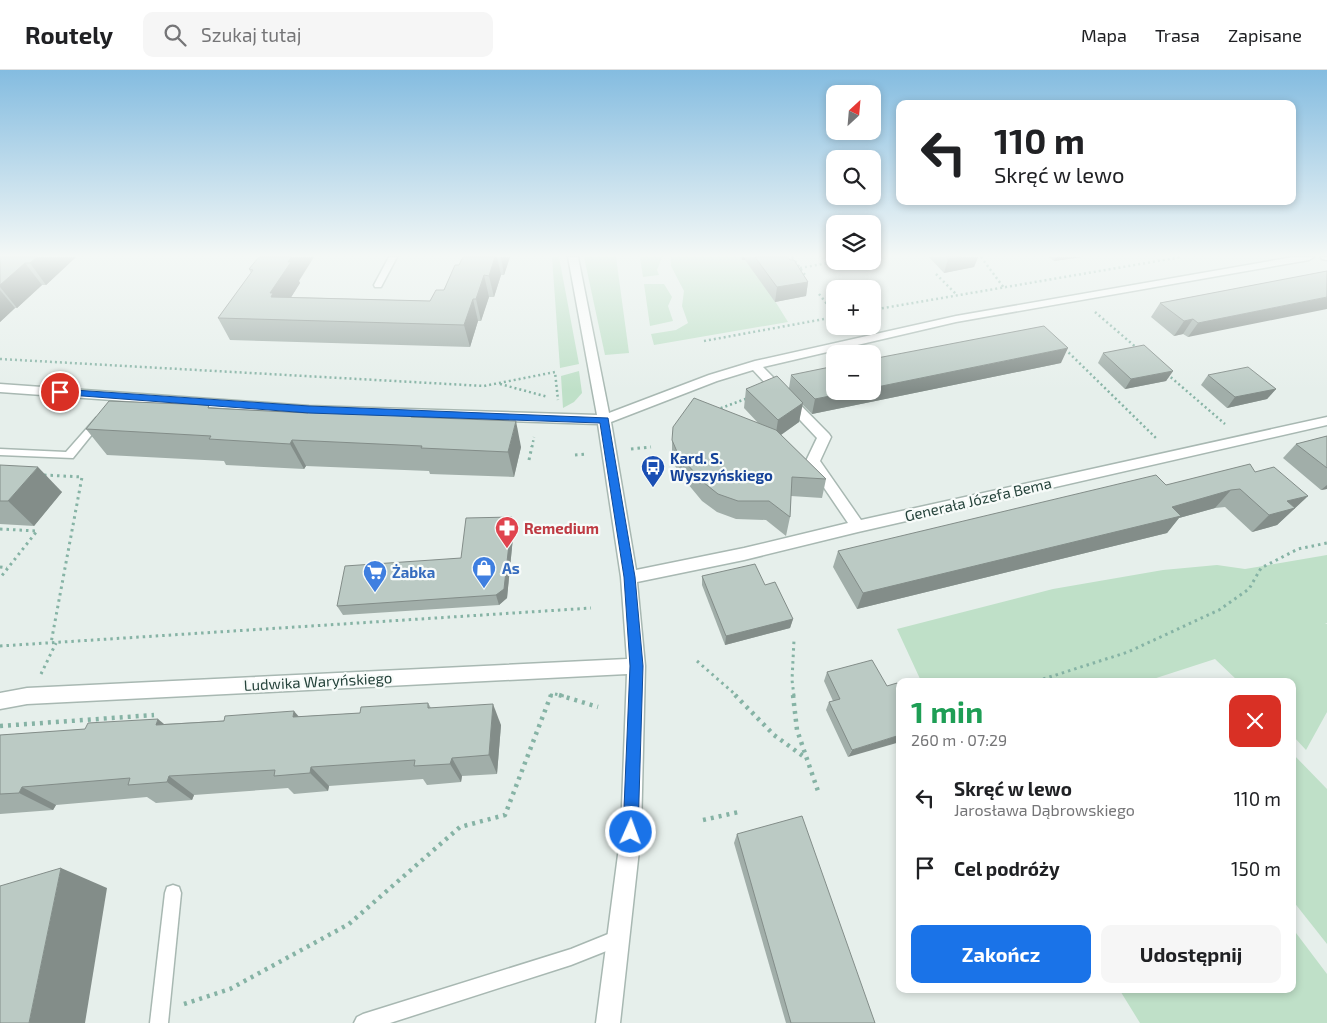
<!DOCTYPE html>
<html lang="pl">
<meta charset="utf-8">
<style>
:root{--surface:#fff;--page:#f6f6f6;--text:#202124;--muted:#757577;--line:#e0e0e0;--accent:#1a73e8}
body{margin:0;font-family:"Exo 2",sans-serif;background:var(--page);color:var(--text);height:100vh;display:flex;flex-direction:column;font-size:19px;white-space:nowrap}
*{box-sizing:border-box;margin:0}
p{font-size:16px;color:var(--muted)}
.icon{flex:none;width:28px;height:28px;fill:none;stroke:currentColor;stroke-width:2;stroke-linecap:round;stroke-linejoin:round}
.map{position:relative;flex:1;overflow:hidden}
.drawer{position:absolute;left:896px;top:608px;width:400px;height:315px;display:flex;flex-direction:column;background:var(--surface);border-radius:10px;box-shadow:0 2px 8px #0003}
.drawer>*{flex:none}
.top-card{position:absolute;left:896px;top:30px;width:400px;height:105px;border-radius:10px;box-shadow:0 2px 8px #0003;background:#fff;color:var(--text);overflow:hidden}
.needle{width:32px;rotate:26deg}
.fabs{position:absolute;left:826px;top:15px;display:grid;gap:10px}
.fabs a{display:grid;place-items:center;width:55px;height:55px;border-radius:10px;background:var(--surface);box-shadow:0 2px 8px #0003;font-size:25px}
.pin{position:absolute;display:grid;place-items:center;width:42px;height:42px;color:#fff;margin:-21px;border:2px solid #fff;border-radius:50%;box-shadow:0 1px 5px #0007}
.me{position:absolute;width:55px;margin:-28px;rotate:2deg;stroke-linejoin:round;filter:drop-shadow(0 0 4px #0008)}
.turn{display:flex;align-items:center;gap:18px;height:105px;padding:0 15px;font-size:22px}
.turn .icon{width:65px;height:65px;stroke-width:2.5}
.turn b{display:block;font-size:35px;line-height:42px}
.round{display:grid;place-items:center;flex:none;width:52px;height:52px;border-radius:10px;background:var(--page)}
.summary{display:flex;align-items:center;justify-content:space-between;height:85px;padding:0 15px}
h1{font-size:30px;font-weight:700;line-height:38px;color:#1e9e55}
.primary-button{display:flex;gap:10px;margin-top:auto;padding:10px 15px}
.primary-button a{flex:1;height:58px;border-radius:10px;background:var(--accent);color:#fff;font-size:20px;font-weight:700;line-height:58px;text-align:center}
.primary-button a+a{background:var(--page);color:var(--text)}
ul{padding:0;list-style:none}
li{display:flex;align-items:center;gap:15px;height:70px;padding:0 15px}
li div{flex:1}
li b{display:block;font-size:19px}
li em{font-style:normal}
header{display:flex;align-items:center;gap:30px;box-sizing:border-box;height:70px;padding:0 25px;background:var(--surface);border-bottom:1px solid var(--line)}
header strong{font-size:24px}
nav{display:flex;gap:28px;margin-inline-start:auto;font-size:18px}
.search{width:350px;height:45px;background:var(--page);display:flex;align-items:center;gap:12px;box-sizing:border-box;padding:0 18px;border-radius:10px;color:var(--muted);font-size:19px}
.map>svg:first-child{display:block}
.green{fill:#bfe0c8}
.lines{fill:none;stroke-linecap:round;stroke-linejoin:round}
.lane-casing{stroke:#a8b8b2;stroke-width:3}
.street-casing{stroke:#a8b8b2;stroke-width:3}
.path-far2{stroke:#86b3a5;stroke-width:2.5;stroke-dasharray:2 3;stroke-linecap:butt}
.path-far1{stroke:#86b3a5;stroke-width:3;stroke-dasharray:2.5 4;stroke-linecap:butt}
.path{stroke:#86b3a5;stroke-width:4.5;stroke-dasharray:3 5;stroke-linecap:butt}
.lane{fill:#fff;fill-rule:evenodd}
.street{fill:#fff;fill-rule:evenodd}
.wall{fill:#a1aea9}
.shaded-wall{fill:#838d89}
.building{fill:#bbcac4;stroke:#838d89}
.route{fill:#1a73e8;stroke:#114b97}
.labels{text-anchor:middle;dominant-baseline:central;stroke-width:4.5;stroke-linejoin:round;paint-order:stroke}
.transit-label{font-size:15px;font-weight:bold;fill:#164399;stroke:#f7fbf9;text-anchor:start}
.street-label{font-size:15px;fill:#24423a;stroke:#f7fbf9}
.health-label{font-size:15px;font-weight:bold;fill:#be3a42;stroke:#f7fbf9;text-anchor:start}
.shop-label{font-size:15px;font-weight:bold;fill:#366cbe;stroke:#f7fbf9;text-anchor:start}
</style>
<header>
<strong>Routely</strong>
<div class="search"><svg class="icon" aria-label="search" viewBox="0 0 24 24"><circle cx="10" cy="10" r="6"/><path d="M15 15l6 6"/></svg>Szukaj tutaj</div>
<nav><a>Mapa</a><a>Trasa</a><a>Zapisane</a></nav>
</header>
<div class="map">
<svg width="1327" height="953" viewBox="0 0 1327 953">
<rect width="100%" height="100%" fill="#e6efeb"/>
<!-- green -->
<g class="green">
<path d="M552 187H559L579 294 560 298Z"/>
<path d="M584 187H616L629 283 605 285Z"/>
<path d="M640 187H662L657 200 659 205 643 207Z"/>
<path d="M671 187H740L742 190 749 189 788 252 654 275 651 264 676 260 688 253 682 236 684 221 671 196Z"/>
<path d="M644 214H664L672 227 668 236 673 251 650 256Z"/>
<path d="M579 301 582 323 574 332 563 338 561 306Z"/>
<path d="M1327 485V553L1325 554H1327V642L1306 680 1293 666 1292 611H1238L1215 589 1147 611H921L897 559 1053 519 1163 500 1217 495 1245 499Z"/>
<path d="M1292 683 1327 719V874L1293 831Z"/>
<path d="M1293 859 1327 904V953H1140L1119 919H1292Z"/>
</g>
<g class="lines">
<!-- lane casing -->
<g class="lane-casing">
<g id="lane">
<path d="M389 187H397L381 217H375L374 215Z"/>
<path d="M99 347 104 350 102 352 73 388 0 385V379L66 382 96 348Z"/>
<path d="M173 815 179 817 181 823 168 953H150L165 823 167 817Z"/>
<path d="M618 860 624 862 626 868 624 874 571 895 390 953H354L357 947 363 944 571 879Z"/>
</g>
</g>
<!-- street casing -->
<g class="street-casing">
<g id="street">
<path d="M568 187H578L609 343 709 305 755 291 956 246 1293 187H1314L1309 190 956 252 763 297 829 364 831 367 820 391 861 450 1327 347V355L858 462 744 490 637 512 645 596 641 762 620 953H596L621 762 627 604 27 634 0 639V623L27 618 627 589 621 507 598 354 309 344 0 322V314L309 336 597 345ZM753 300 817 368 806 391 848 453 744 478 636 500 611 352 717 311Z"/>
<path d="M1321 187H1327V190L1322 189Z"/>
</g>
</g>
<!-- path-far2 -->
<g class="path-far2">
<path d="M792 187 805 205"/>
<path d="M981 187 1004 218"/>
<path d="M800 198 839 191"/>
<path d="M936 204 957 225"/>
<path d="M819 224 835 244"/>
<path d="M872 240 1181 187"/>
<path d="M1095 242 1138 279"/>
<path d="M704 271 835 247"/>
<path d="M1065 279 1157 369"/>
<path d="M0 289 484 316 555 302 558 330"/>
<path d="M1167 304 1225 354"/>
<path d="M500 314 548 327"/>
<path d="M716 340 748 328"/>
<path d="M532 377 534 367"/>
</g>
<!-- path-far1 -->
<g class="path-far1">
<path d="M631 379 651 377"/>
<path d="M575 385 587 384"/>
<path d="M529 390 532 376"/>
<path d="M44 405 82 407 51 573"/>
<path d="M0 459 37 461 0 508"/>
<path d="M0 497 7 498"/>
<path d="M0 576 591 538"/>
<path d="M697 591 737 626"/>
<path d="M41 604 56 573"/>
<path d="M1037 611 1128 582 1219 540 1249 519 1261 498 1298 479 1327 473"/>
<path d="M555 624 564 626"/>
<path d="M551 626 552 623"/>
<path d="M794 626 792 610 794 570"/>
</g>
<!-- path -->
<g class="path">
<path d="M559 625 598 637"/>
<path d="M735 625 774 665 807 689"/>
<path d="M793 625 797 660 819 724"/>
<path d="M0 656 154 645"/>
<path d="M703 750 739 742"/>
<path d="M184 934 230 919 349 854 460 757 505 745 551 625"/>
</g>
<!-- lane -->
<use href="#lane" class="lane"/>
<!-- street -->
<use href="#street" class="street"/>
</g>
<!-- wall -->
<g class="wall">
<path d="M0 187H76L46 215H42L17 238H15L0 252Z"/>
<path d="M259 187 299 211 300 213 291 227 430 231 444 220 459 195 463 187H510L504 205H501L494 227H489L481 251H478L470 277 230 270 218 248 251 203 249 199Z"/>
<path d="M740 187H788L808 212 806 226 775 232 745 190H742Z"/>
<path d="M929 187H978L974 197 944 203Z"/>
<path d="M1049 187H1082L1054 191Z"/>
<path d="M1327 201 1188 267 1183 264 1174 266 1151 247 1160 233Z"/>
<path d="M1103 283 1173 301 1166 311 1125 319 1098 293Z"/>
<path d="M1061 293 812 344 802 334 799 352 781 365 826 409 822 428 791 426 790 447 786 466 766 450 736 449 717 442 702 431 678 402 672 389V370L759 354 744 338 746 319 789 318 791 305Z"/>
<path d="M1208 305 1276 319 1267 329 1227 338 1201 315Z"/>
<path d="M211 338 308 343 413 344 414 347 521 377 514 407 430 404 429 401 306 396 304 399 226 395 224 391 107 385 86 359Z"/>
<path d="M1327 366V419L1321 420 1283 388 1296 374Z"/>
<path d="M0 395 62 422 34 456 0 454Z"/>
<path d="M1255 402 1308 426 1277 455 1252 462 1225 437 1215 438 1179 448 1167 463 857 539 833 497 838 481 1166 415Z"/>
<path d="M512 447 514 457 507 528 499 535 343 545 337 536 461 488Z"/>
<path d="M702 506 793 549 790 558 725 575 702 515Z"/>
<path d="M827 602 887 616 848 687 826 640 829 632 833 631 824 611Z"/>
<path d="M428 633 431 638 501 655 497 704 462 706 461 712 427 715 423 709 329 716 328 721 294 724 288 718 194 725 192 730 156 733 147 727 56 735 53 740 0 744V665L164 654 360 643Z"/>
<path d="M737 764 875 953H786L734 773Z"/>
</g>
<!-- shaded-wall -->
<g class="shaded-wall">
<path d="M37 187H76L46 215 30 193Z"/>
<path d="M291 187H314L299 211 300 213 282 242 281 248 270 223Z"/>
<path d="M495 187H497L501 205 494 227 489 206Z"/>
<path d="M501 187H510L504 205Z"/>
<rect x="742" y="187" width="3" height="3"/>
<path d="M962 187H978L974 197 944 203 948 189Z"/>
<path d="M1056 187H1082L1054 191Z"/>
<path d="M25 193 42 215 17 238 0 217V215Z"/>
<path d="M484 205 489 227 481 251 476 229Z"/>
<path d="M808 212 806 226 775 232 777 217Z"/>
<path d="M0 220 15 238 0 252Z"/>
<path d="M1327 227V239L1188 267 1198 253Z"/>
<path d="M473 229 478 251 470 277 464 255Z"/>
<path d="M1193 249 1183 264 1174 266 1184 251Z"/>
<path d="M1068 278 1061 293 812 344 815 329 855 321H872V318Z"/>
<path d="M1173 301 1166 311 1125 319 1131 309Z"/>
<path d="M1276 319 1267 329 1227 338 1235 327Z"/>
<path d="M803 333 799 352 775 369 778 350Z"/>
<path d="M516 351 521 377 514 407 508 382Z"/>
<path d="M292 370 306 396 304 399 290 374Z"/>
<path d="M38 397 62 422 34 456 8 431Z"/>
<path d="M1327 415V419L1321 420Z"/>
<path d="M1231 420 1215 438 1179 448 1167 463 857 539 863 523Z"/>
<path d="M1308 426 1277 455 1252 462 1269 445 1287 431Z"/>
<path d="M512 447 514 457 507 528 499 535 496 525Z"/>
<path d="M793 549 790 558 725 575 726 566Z"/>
<path d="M493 634 501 655 497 704 489 685Z"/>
<path d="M294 641 312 662 293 647Z"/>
<path d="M158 649 182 669 156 655Z"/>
<path d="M900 665V672L848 687 852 680Z"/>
<path d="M452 688 462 706 461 712 450 694Z"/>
<path d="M311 697 329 716 328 721 310 703Z"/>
<path d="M169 706 194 725 192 730 167 712Z"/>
<path d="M22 717 56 735 53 740 19 723Z"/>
<path d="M61 798 107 818 85 953H29Z"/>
</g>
<!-- building -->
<g class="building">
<path d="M0 187H37L30 193H25L0 215Z"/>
<path d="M259 187H291L288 192H291L270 223H273L271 227 430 231 436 220H444L455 195H459L463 187H495L489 206 484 205 476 229H473L464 255 218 248 253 200 249 199Z"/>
<path d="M755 187H788L790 190H794L808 212 777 217Z"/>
<path d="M946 187H962L948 189Z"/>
<path d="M1327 201V227L1198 253 1193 249 1184 251 1160 233Z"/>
<path d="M1044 256 1068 278 872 318V289Z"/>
<path d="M1144 275 1173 301 1131 309 1103 283Z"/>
<path d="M835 296V321H855L815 329 791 305Z"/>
<path d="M1248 297 1276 319 1235 327 1208 305Z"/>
<path d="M777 306 803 333 778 350 746 319Z"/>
<path d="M694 328 776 360 826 409 792 407 790 447 769 431H738L718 424 703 412 678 384 672 370 673 357Z"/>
<path d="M109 331 209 335 208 338 308 343 310 340 413 344 411 347 516 351 508 382 421 378 422 376 292 370 290 374 209 369 211 366 86 359Z"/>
<path d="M1327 366V398L1296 374Z"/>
<path d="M1250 394 1255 402 1274 397 1308 426 1287 431 1295 438 1269 445 1240 419 1231 420 1172 437 1181 446 863 523 838 481 1156 405 1166 415Z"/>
<path d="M0 395 38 397 8 431H0Z"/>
<path d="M512 447 504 519 496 525 337 536 345 496 461 488 466 448Z"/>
<path d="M755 494 765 515 775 512 793 549 726 566 702 506Z"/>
<path d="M872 590 887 616 897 613 900 618V665L852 680 829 632 840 629 827 602Z"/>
<path d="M428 633V638L493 634 489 685 452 688 450 694 414 696 415 690 311 697 310 703 274 706 275 700 169 706 167 712 128 715 130 708 22 717 19 723 0 724V665L85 659 88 653 158 649 156 655 224 651 225 646 294 641 293 647 360 643 361 637Z"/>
<path d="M802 746 875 953H791L737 764Z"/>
<path d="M61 798 29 953H0V816Z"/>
</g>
<!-- sky -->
<linearGradient id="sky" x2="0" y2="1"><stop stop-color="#84bce0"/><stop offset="0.58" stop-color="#f4f8f6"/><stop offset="1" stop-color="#f4f8f6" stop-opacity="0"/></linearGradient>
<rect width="1327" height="320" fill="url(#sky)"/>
<!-- route -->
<path class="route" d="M60 319 309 336 608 348 635 507 643 596 638 762 636 767 631 769 626 767 623 762 630 596 624 507 600 353 309 343 56 324 55 322Z"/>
<!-- icons -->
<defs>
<g id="bus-pin" transform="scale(1.25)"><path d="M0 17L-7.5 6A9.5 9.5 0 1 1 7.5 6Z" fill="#1a4fb4" stroke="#f7fbf9"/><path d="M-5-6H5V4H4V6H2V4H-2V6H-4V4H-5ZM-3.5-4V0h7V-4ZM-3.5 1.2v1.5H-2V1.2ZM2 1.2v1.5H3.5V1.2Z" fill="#fff"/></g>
<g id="pharmacy-pin" transform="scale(1.25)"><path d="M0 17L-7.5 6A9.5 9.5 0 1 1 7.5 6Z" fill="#e0444e" stroke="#f7fbf9"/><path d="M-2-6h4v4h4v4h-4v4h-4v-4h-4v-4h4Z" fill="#fff"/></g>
<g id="shop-pin" transform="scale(1.25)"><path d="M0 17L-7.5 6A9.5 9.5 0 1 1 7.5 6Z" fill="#3f7fe0" stroke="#f7fbf9"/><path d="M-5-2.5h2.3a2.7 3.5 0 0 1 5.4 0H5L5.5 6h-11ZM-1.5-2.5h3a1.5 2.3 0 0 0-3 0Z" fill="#fff"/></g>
<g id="supermarket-pin" transform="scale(1.25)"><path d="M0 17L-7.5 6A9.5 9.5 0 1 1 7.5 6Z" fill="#3f7fe0" stroke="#f7fbf9"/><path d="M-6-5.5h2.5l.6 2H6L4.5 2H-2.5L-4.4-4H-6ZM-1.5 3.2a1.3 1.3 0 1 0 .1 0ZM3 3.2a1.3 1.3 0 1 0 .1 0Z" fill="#fff"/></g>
</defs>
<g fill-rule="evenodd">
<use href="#bus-pin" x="653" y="397"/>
<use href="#pharmacy-pin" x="507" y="458"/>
<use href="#shop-pin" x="484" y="498"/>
<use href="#supermarket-pin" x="375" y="502"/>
</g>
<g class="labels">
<!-- transit labels -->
<g class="transit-label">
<text x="670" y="388">Kard. S.<tspan x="670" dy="17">Wyszyńskiego</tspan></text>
</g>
<!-- street labels -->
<g class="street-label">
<text transform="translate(978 429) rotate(-13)">Generała Józefa Bema</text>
<text transform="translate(318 611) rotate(-3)">Ludwika Waryńskiego</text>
</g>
<!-- health labels -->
<g class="health-label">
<text x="524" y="458">Remedium</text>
</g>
<!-- shop labels -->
<g class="shop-label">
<text x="502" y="498">As</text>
<text x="392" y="502">Żabka</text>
</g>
</g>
</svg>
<div class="fabs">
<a><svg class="needle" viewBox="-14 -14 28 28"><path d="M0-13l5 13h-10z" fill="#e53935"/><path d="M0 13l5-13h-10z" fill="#757577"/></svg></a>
<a><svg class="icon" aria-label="search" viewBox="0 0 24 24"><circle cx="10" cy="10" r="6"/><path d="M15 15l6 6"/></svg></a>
<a><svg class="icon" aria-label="layers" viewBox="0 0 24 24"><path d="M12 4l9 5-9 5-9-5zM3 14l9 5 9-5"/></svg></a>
<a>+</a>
<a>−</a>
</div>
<div class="pin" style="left:60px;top:322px;background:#d93025"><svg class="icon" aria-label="arrive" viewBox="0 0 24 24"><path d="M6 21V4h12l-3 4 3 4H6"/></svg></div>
<svg class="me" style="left:631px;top:762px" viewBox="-20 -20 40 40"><circle r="17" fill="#1a73e8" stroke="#fff" stroke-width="3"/><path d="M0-11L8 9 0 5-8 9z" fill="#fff"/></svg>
<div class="top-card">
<div class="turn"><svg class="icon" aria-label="left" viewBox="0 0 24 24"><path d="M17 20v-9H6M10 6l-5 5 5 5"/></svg><div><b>110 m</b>Skręć w lewo</div></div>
</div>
<section class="drawer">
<div class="summary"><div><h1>1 min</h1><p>260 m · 07:29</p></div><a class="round" style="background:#d93025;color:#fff"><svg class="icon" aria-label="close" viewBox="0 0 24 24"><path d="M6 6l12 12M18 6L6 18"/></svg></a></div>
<ul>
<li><svg class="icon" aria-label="left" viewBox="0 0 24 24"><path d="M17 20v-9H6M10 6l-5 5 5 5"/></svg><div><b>Skręć w lewo</b><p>Jarosława Dąbrowskiego</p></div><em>110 m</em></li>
<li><svg class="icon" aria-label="arrive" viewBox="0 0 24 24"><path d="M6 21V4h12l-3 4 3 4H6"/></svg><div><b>Cel podróży</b></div><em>150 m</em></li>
</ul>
<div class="primary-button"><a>Zakończ</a><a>Udostępnij</a></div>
</section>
</div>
